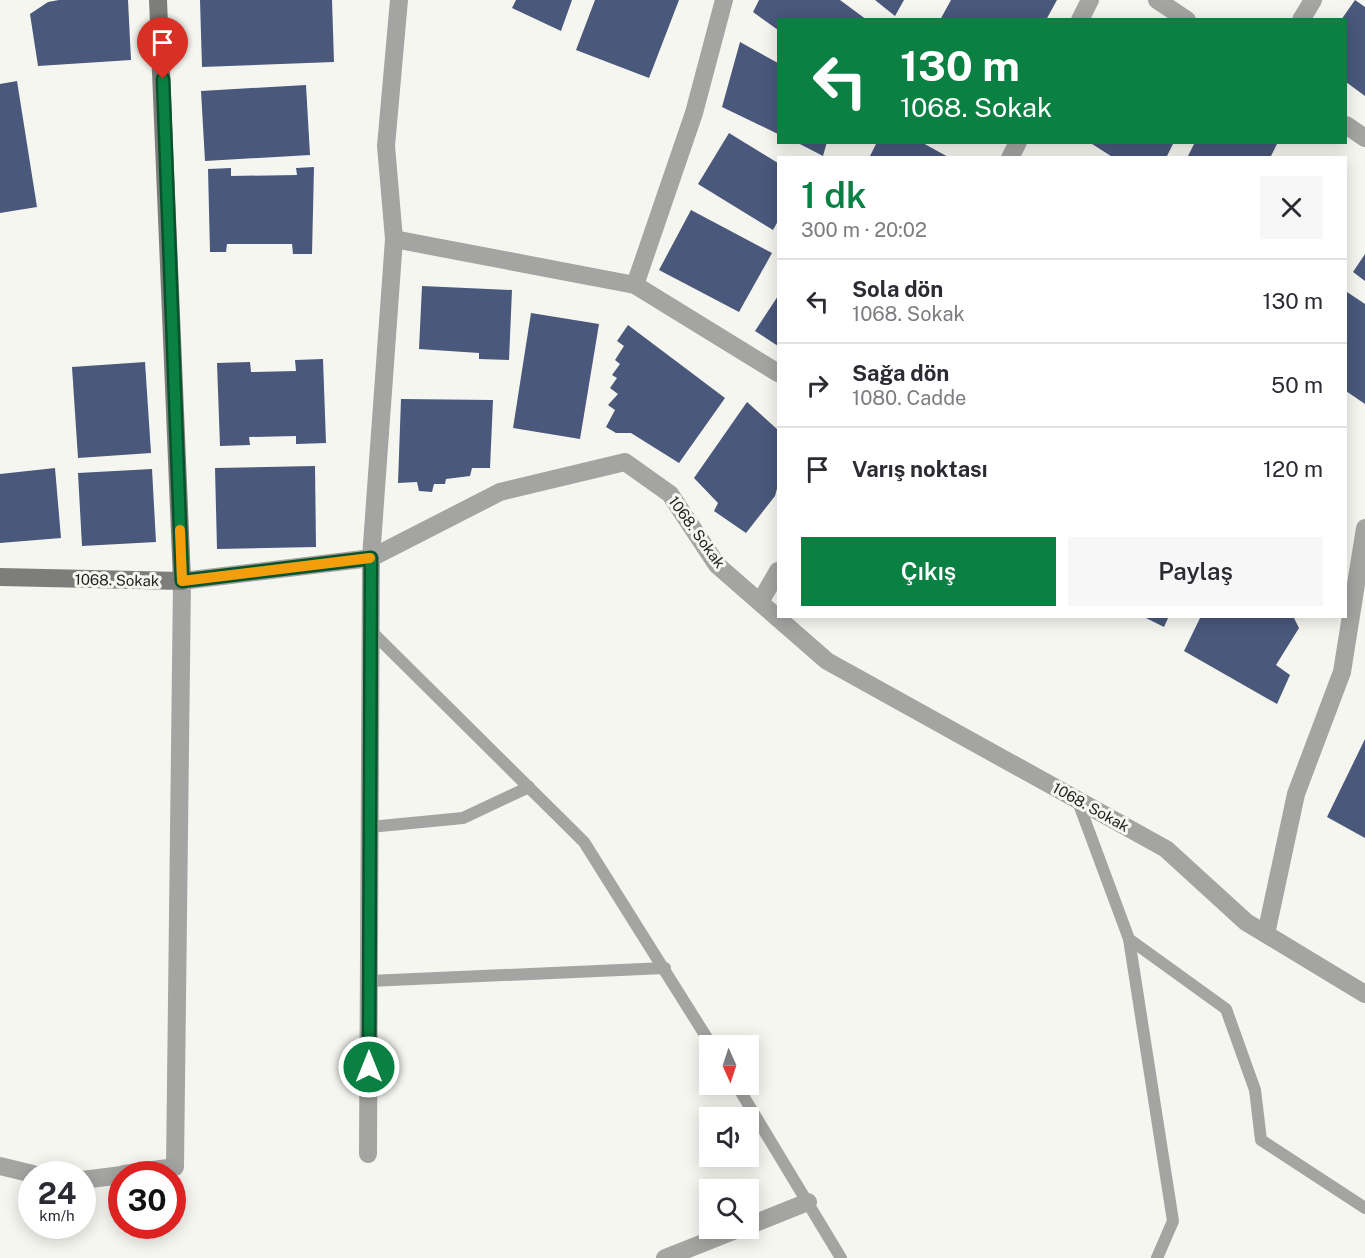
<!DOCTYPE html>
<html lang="tr">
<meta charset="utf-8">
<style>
:root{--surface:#fff;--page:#f7f7f7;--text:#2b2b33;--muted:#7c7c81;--line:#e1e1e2;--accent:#0b8043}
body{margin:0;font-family:"Public Sans",sans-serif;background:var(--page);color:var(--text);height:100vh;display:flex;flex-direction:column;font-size:22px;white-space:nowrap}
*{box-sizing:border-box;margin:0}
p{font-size:20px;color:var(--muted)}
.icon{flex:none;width:33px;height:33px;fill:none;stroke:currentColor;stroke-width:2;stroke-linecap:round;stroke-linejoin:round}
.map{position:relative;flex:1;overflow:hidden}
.sheet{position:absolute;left:777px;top:156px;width:570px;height:462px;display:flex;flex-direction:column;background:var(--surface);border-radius:0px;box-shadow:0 3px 15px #0003}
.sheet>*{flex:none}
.guide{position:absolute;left:777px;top:18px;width:570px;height:126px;border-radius:0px;box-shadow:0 3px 15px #0003;background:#0b8043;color:#fff;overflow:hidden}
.needle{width:39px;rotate:177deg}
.buttons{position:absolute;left:699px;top:1035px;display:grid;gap:12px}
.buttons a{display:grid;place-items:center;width:60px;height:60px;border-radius:0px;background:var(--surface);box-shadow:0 3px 15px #0003;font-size:30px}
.speed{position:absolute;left:18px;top:1161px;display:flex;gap:12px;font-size:30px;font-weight:700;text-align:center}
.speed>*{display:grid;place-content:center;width:78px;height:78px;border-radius:50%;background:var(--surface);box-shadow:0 3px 15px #0003;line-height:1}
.speed small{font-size:15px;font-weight:400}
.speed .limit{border:9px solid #d22;background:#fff;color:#111}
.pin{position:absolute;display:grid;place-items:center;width:51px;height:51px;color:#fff;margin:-62px -26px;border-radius:50% 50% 50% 0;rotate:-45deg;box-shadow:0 0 6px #0007}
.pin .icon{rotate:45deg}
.me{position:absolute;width:66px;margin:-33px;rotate:0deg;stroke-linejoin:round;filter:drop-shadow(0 0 4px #0008)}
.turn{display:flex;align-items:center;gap:21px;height:126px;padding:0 24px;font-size:27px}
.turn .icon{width:78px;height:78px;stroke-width:2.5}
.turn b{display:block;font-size:42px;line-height:51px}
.round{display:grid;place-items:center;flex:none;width:63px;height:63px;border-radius:0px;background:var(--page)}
.headline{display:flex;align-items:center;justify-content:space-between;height:102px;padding:0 24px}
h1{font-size:36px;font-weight:600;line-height:45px;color:var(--accent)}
.cta{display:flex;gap:12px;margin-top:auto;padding:12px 24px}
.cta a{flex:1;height:69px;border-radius:0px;background:var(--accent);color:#fff;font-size:24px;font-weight:600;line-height:69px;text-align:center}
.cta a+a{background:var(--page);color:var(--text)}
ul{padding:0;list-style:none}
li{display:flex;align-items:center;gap:18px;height:84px;padding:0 24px;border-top:2px solid var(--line)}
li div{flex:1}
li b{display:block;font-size:22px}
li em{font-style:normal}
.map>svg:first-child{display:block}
.building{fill:#49587b}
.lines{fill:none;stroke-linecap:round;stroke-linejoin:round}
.lane{stroke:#a4a4a2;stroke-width:12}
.street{stroke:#a4a4a2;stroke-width:18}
.secondary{stroke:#7d7d7b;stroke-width:18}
.route-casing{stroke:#07532c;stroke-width:15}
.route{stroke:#0b8043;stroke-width:10}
.slow{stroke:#f59e0b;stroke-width:10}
.labels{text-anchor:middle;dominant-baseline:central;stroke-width:6;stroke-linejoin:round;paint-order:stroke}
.street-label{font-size:15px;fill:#242423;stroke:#f6f6f1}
</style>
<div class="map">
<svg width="1365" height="1258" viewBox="0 0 1365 1258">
<rect width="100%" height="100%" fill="#f6f6f1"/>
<!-- building -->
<g class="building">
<path d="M59 0H128L131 60 38 66 30 14 48 2Z"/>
<path d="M200 0H332L334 62 202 67Z"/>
<path d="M516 0H572L561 31 512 8Z"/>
<path d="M595 0H679L649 78 576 50Z"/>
<path d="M759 0H840L867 20H778V30L753 12Z"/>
<path d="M875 0H904L895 16Z"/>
<path d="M951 0H1057L1046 20H940Z"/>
<path d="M1355 0 1365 7V96L1346 82V20H1341Z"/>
<path d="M740 42 778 63V134L722 107Z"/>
<path d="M17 81 37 207 0 213V84Z"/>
<path d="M306 85 310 155 205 161 201 91Z"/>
<path d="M729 133 778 163V221L773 230 698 184Z"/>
<path d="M796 142H827L823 156Z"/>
<path d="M877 142H921L950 158H869Z"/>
<path d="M1089 142H1174L1166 158H1114Z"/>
<path d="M1195 142H1278L1270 158H1187Z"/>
<path d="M314 167 312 254H293L292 244H227L226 252H210L208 169 231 168V176L297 175 296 168Z"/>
<path d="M691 210 772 253 739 312 659 270Z"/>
<path d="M1365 254V281L1353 272Z"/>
<path d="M422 286 512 290 509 360 479 359V353L419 349Z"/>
<path d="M1347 292 1365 304V404L1346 391Z"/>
<path d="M778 296V346L755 331Z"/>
<path d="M531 313 599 324 580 439 513 428Z"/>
<path d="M628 325 725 398 679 463 631 433H616L606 427 615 410 608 405 618 394 610 388 617 378 612 375 620 364 615 360 624 346 617 341Z"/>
<path d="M323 359 326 443 296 444V436L249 437 250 445 220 446 217 363 250 362 251 372 296 371 295 360Z"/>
<path d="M145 362 151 453 78 458 72 367Z"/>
<path d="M401 399 493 400 490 468H472L470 476 446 479 445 484H434L432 492 419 491 417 482 398 483Z"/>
<path d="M747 402 778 430V485L775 496 746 533 714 511 718 503 694 478Z"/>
<path d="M315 466 316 547 217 549 215 468Z"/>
<path d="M55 468 61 538 0 543V474Z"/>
<path d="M152 469 156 542 82 546 78 473Z"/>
<path d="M1142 616H1169L1164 627Z"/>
<path d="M1201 616H1293L1299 628 1276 665 1290 675 1277 704 1184 651Z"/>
<path d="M1365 739V838L1327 817Z"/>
</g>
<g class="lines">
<!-- lane -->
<g class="lane">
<path d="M371 631 584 842 712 1046"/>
<path d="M1077 799 1129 939 1226 1009 1255 1090 1261 1140 1365 1208"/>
<path d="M370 827 463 818 529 787"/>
<path d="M1129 939 1173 1221 1157 1258"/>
<path d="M369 981 665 968"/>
<path d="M736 1084 841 1258"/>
</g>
<!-- street -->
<g class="street">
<path d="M1157 0 1187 20"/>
<path d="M1080 20 1090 0"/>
<path d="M1301 20 1313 0"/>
<path d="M1346 125 1365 138"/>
<path d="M1010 158 1018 142"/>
<path d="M394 239 635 285 778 373"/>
<path d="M635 285 694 113 724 0"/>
<path d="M760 602 778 571"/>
<path d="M1266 934 1296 794 1342 672 1365 528"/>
<path d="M368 1154 371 558 394 239 386 146 399 0"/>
<path d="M0 1166 33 1174"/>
<path d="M124 1174 175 1167 182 581 371 558 500 492 625 462 670 494 717 565 827 661 1166 849 1246 922 1365 994"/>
<path d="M82 1180 122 1175"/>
<path d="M748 1226 808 1202"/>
<path d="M665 1258 741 1228"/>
</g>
<!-- secondary -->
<path class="secondary" d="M0 577 182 581 158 0"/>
</g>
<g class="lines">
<!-- route casing -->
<g class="route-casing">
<path id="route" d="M163 79 182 581 371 558 369 1067"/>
</g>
<!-- route -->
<use href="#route" class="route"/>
<!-- slow -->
<path class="slow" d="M180 530 182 581 370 558"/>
</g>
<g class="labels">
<!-- street labels -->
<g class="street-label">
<text transform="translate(697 532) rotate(54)">1068. Sokak</text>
<text transform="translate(117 580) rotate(1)">1068. Sokak</text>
<text transform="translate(1091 807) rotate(29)">1068. Sokak</text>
</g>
</g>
</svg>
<div class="buttons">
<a><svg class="needle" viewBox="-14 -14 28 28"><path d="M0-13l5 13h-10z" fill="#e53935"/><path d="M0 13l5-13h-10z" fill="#7c7c81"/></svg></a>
<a><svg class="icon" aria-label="sound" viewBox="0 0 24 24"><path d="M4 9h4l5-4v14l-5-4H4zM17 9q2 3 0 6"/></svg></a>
<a><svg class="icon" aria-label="search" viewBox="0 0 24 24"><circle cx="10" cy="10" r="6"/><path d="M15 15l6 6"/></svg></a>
</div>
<div class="speed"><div>24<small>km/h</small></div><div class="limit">30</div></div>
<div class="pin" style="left:163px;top:79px;background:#d93025"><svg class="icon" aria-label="arrive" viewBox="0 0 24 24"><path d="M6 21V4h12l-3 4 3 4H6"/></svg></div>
<svg class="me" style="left:369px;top:1067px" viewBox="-20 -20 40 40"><circle r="17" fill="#0b8043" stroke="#fff" stroke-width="3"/><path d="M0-11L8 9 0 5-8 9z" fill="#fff"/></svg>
<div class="guide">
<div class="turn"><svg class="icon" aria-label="left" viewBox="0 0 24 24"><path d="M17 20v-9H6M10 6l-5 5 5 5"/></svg><div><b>130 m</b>1068. Sokak</div></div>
</div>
<section class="sheet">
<div class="headline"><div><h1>1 dk</h1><p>300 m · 20:02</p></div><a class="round"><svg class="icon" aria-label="close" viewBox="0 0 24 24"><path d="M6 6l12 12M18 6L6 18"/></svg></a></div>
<ul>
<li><svg class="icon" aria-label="left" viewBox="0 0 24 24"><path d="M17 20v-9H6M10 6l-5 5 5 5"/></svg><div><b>Sola dön</b><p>1068. Sokak</p></div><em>130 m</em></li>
<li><svg class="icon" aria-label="right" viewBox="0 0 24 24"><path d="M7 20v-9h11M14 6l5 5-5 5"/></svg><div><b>Sağa dön</b><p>1080. Cadde</p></div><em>50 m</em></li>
<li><svg class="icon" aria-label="arrive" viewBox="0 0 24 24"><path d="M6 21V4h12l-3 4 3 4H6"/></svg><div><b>Varış noktası</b></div><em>120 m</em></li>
</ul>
<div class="cta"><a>Çıkış</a><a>Paylaş</a></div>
</section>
</div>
